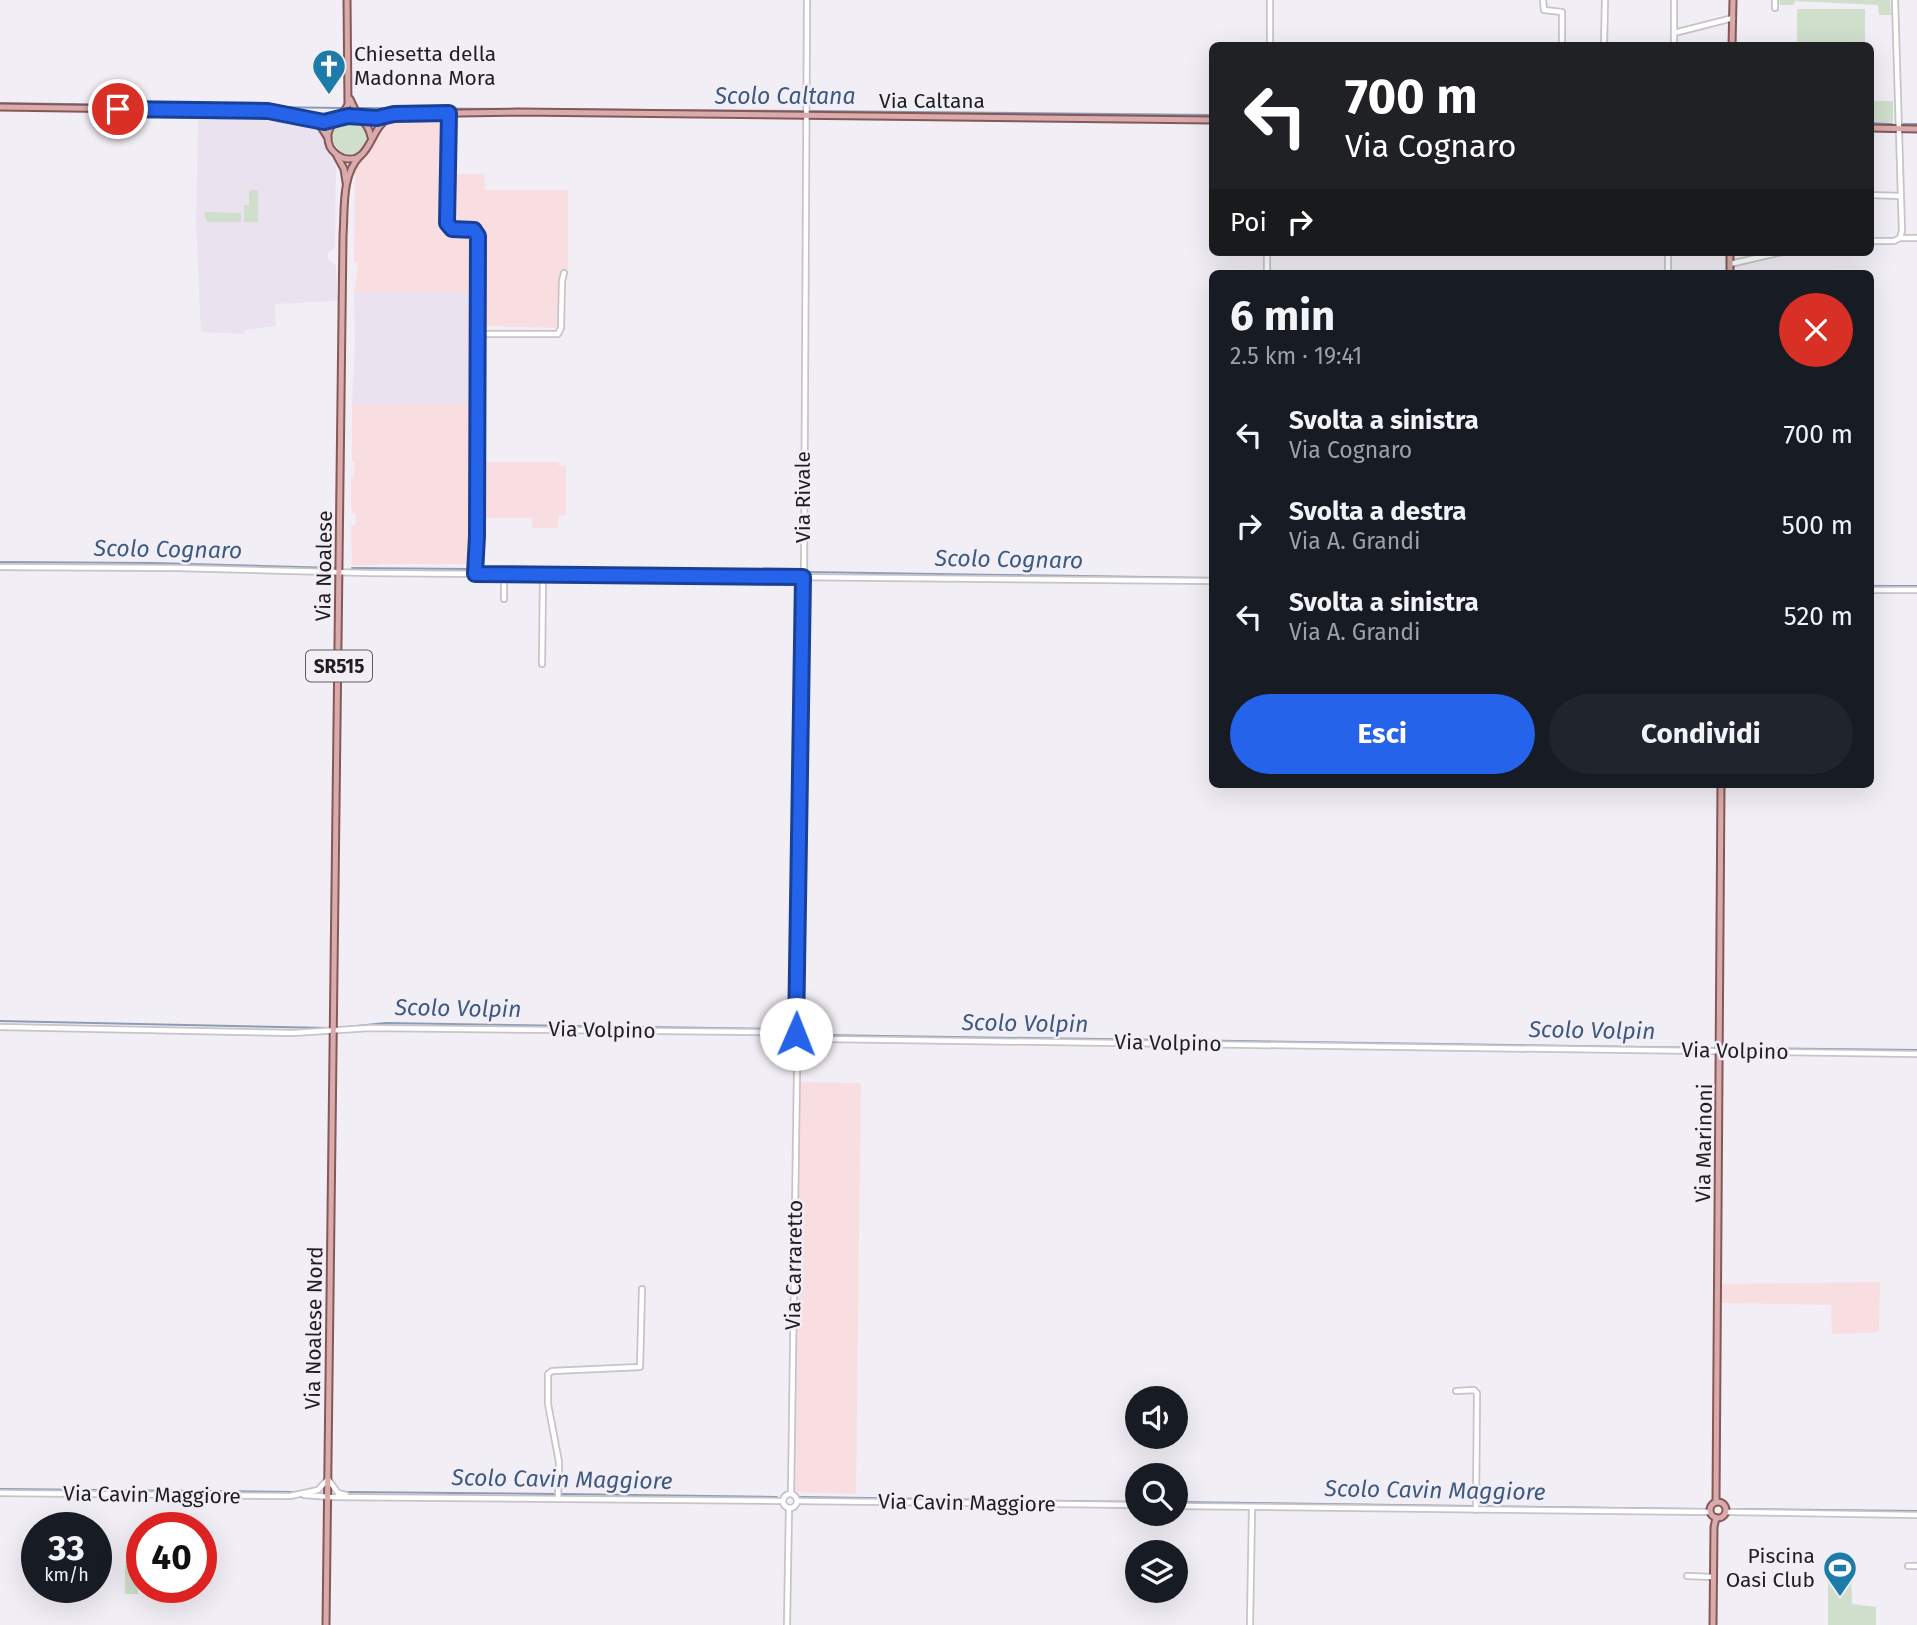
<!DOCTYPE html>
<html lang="it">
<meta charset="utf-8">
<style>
:root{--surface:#171b24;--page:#20242c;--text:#f1f3f6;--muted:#9ea1a6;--accent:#2563eb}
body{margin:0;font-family:"Fira Sans",sans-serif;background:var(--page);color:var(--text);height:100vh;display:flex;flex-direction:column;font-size:26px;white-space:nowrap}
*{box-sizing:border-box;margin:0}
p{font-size:23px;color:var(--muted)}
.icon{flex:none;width:38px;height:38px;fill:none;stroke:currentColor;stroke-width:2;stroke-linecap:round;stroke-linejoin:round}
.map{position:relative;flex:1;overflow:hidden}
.sheet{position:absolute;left:1209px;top:270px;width:665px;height:518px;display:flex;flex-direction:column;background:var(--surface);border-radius:10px;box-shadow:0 7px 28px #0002}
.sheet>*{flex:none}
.hud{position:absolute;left:1209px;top:42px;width:665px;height:214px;border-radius:10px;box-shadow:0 7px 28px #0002;background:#202124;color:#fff;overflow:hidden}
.controls{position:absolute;left:1125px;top:1386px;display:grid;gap:14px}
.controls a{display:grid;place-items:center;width:63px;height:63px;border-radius:50%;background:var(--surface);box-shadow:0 7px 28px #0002;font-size:35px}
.speed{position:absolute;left:21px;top:1512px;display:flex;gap:14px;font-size:35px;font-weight:700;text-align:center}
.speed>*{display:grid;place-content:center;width:91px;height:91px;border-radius:50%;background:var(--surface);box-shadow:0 7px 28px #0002;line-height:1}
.speed small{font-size:18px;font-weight:400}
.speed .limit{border:10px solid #d22;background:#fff;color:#111}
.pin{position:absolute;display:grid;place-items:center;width:60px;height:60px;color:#fff;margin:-30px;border:4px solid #fff;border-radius:50%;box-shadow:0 2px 7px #0007}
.me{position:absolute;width:77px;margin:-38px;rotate:1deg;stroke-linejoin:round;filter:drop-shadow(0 0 5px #0008)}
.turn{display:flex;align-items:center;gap:24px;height:147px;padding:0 21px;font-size:32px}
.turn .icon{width:91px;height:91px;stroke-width:2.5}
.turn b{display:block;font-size:49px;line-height:60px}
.then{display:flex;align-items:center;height:66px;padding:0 21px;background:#0003;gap:14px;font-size:26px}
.round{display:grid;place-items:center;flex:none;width:74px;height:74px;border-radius:37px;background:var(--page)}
.overview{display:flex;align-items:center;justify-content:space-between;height:119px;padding:0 21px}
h1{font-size:42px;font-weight:700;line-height:52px}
.button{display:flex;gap:14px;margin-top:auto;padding:14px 21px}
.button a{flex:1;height:80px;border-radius:42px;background:var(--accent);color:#fff;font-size:28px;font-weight:700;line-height:80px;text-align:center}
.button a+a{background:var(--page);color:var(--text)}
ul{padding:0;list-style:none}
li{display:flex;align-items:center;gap:21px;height:91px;padding:0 21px}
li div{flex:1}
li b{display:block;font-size:26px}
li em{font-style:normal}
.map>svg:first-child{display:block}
.built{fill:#eae2ef}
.industrial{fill:#f9dee1}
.green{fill:#d0decc}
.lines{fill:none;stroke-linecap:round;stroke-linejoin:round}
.stream{stroke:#8b9db5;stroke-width:2}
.minor-casing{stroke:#c7c3ca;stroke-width:8}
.major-casing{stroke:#875758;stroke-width:9}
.minor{stroke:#fff;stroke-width:4.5}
.major{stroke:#d8acac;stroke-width:5}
.route-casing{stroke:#184099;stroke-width:18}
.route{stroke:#2563eb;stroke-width:12}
.labels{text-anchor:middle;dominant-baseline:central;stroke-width:5;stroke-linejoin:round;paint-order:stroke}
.shield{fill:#f2eef5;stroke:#5f5c61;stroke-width:2}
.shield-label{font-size:19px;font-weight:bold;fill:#201e21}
.poi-label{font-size:21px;fill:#201e21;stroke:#f2eef5;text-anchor:start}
.street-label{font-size:21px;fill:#201e21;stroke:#f2eef5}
.water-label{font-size:23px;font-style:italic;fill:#3d5980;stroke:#f2eef5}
</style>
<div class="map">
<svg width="1917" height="1625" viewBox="0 0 1917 1625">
<rect width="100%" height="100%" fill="#f2eef5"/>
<!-- built -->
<g class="built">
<path d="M216 116 265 117 266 121 310 124 324 133 327 146 336 159 335 245 334 249 328 252V259L336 266 338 301 275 304 276 326 245 330 244 334 201 332 196 222 198 120H215Z"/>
<path d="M354 293H474V404L352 405 355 342Z"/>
</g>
<!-- industrial -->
<g class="industrial">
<path d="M441 118 446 123 444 232 470 233 474 236V293H354L358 263 354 262 355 166 371 150 376 134 384 124 398 119Z"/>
<path d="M450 174H484L485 190H568V269L560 270V328L483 326 484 227H457L452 224Z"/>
<path d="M474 404V552L470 564H378L377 565 352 566 351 525H355L356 515 352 513 351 507V477H354L355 462 352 461V405Z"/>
<path d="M482 462H559V466H566V515L559 516 558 528H532V518H482Z"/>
<path d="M799 1082 861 1083 856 1494 795 1492Z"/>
<path d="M1880 1282 1879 1331 1872 1333 1832 1334 1831 1305 1722 1303V1284Z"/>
</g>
<!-- green -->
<g class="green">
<path d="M1779 0H1890L1891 15H1879L1878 5 1795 1 1794 5H1780Z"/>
<rect x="1797" y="9" width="68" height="36"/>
<rect x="1871" y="101" width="22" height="21"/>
<circle cx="350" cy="137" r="17"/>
<path d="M249 190H258V222H244V205H249Z"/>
<path d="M204 212 241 213V222H207Z"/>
<rect x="125" y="1565" width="13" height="29"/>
<path d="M1828 1573H1851L1852 1604 1876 1607V1625H1828Z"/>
</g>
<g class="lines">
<!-- stream -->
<g class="stream">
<path d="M0 103 194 106"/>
<path d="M204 106 341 108"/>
<path d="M358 108 804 111"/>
<path d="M809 111 1213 115"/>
<path d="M1871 123 1892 124"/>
<path d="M1903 124H1917"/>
<path d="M0 562 152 563 336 568"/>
<path d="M352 568 469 569"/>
<path d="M484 569 799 572"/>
<path d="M806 572 1213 578"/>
<path d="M1871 586H1917"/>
<path d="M0 1021 330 1028"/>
<path d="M337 1028 386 1023 774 1029 820 1035 1713 1048"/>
<path d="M1728 1048 1917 1050"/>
<path d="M0 1489 293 1492"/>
<path d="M346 1492 555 1494"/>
<path d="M561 1494 777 1497"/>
<path d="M801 1497 1138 1502"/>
<path d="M1176 1502 1694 1509"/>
<path d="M1736 1509 1917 1511"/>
</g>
<!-- minor casing -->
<g class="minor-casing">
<g id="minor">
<path d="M1543 0 1544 10 1562 12V46"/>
<path d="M1674 0V46"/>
<path d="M1775 8V0"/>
<path d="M1674 33 1733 18"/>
<path d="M1270 46V0"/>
<path d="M1604 46 1605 0"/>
<path d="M448 113 447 223 452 228 474 230 478 236 477 536 475 574"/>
<path d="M1871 195 1900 196"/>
<path d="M1900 238H1917"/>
<path d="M1871 241H1894L1900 238 1902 231 1895 0"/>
<path d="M1730 264 1782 252"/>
<path d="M1267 273V252"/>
<path d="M1668 273V252"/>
<path d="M478 334H558L561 328 562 281 564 273"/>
<path d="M0 567 177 568 368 573 1213 581"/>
<path d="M1871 590H1917"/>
<path d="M504 599V574"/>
<path d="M542 664 543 574"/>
<path d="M0 1027 293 1033 370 1028 758 1032 825 1039 1917 1054"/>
<path d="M1456 1391 1474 1390 1477 1393 1476 1510"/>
<path d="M0 1493 290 1496 318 1490 328 1479 338 1493 346 1495"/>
<path d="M791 1494 804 579 807 0"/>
<circle cx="790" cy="1501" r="7"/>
<path d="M304 1495 330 1497 783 1501"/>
<path d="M558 1498 559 1462 548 1404V1374L552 1371 640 1367 642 1289"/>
<path d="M797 1501 1138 1505"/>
<path d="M1176 1506 1710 1512"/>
<path d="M1727 1512 1917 1515"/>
<path d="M1908 1566H1917"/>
<path d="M1687 1576 1713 1577"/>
<path d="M787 1625 789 1508"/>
<path d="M1250 1625 1252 1507"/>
</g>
</g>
<!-- major casing -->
<g class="major-casing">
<g id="major">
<path d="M347 0 348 104C344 116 332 120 329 131 327 136 328 142 330 147 333 152 338 156 343 158 371 166 369 128 389 118"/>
<path d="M1732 46 1733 0"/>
<path d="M350 99 359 118"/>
<path d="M0 107 268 111 321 122 336 121"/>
<path d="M341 118C356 113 368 121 371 137"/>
<path d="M360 119H377L394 114 518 112 1213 120"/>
<path d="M313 122 321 127 328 138"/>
<path d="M1871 128 1917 129"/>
<path d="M337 156 344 169 346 182"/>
<path d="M1730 273V252"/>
<circle cx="1718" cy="1510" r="8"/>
<path d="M1716 1502 1721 784"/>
<path d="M326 1625 343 235C345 210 341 175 360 156"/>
<path d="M1713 1625 1714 1527 1716 1518"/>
</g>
</g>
<!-- minor -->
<use href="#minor" class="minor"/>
<!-- major -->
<use href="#major" class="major"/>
</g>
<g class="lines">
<!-- route casing -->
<g class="route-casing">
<path id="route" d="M118 109 268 111 324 122 348 116 377 118 394 114 449 113 447 223 452 229 474 230 478 236 477 536 475 574 803 577 796 1034"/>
</g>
<!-- route -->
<use href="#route" class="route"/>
</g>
<!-- icons -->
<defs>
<g id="church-pin" transform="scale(1.75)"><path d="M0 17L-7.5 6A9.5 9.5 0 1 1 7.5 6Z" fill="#1c7ba8" stroke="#f2eef5"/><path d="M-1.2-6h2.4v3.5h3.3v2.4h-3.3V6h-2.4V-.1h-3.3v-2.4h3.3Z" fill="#fff"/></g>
<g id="stadium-pin" transform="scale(1.75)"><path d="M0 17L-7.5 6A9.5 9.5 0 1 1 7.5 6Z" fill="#1c7ba8" stroke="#f2eef5"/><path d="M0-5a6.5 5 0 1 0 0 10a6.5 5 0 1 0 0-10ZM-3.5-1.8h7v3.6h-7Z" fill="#fff"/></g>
</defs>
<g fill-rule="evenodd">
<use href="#church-pin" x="329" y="66"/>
<use href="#stadium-pin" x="1840" y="1568"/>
</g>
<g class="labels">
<!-- shield labels -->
<rect class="shield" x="306" y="650.5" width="66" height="31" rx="5"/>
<g class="shield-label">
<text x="339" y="666">SR515</text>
</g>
<!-- poi labels -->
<g class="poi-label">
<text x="354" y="54">Chiesetta della<tspan x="354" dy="24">Madonna Mora</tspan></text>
<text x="1815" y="1556" text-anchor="end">Piscina<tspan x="1815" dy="24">Oasi Club</tspan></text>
</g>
<!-- street labels -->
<g class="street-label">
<text x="932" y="101">Via Caltana</text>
<text transform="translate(803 497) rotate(-90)">Via Rivale</text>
<text transform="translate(324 566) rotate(-89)">Via Noalese</text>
<text transform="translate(602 1030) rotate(1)">Via Volpino</text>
<text transform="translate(1168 1043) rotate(1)">Via Volpino</text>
<text transform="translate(1735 1051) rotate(1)">Via Volpino</text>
<text transform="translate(1704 1143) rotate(-89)">Via Marinoni</text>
<text transform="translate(794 1265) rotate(-89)">Via Carraretto</text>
<text transform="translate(314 1328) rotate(-89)">Via Noalese Nord</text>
<text transform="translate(152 1495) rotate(1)">Via Cavin Maggiore</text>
<text transform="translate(967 1503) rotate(1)">Via Cavin Maggiore</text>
</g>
<!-- water labels -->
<g class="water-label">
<text x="785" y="96">Scolo Caltana</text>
<text transform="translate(168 549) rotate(1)">Scolo Cognaro</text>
<text transform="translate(1009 559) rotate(1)">Scolo Cognaro</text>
<text transform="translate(458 1008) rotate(1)">Scolo Volpin</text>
<text transform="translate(1025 1023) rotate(1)">Scolo Volpin</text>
<text transform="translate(1592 1030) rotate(1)">Scolo Volpin</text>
<text transform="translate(562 1479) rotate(1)">Scolo Cavin Maggiore</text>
<text transform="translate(1435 1490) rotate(1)">Scolo Cavin Maggiore</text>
</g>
</g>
</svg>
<div class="controls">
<a><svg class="icon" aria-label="sound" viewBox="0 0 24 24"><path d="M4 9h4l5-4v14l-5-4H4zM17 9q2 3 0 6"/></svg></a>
<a><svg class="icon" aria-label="search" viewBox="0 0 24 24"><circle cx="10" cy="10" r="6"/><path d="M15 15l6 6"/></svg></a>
<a><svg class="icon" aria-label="layers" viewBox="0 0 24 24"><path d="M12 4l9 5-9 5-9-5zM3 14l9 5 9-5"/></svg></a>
</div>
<div class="speed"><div>33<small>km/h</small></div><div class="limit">40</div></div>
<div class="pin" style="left:118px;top:109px;background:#d93025"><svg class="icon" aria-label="arrive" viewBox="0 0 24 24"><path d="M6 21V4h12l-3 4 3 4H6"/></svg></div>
<svg class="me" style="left:796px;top:1034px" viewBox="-20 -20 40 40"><circle r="19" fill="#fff"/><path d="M0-13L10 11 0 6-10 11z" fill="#2563eb"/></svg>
<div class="hud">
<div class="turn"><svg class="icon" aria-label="left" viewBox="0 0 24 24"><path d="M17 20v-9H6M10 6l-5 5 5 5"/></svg><div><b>700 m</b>Via Cognaro</div></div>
<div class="then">Poi<svg class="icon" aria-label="right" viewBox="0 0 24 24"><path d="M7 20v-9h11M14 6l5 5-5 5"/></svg></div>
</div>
<section class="sheet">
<div class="overview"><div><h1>6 min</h1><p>2.5 km · 19:41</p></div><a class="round" style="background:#d93025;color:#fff"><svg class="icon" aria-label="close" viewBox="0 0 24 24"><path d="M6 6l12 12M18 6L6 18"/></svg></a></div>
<ul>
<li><svg class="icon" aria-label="left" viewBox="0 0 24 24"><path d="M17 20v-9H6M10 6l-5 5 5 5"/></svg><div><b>Svolta a sinistra</b><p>Via Cognaro</p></div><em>700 m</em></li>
<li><svg class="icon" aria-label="right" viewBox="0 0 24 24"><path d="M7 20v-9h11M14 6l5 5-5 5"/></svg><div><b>Svolta a destra</b><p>Via A. Grandi</p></div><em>500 m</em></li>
<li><svg class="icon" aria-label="left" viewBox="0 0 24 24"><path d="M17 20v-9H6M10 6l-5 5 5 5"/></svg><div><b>Svolta a sinistra</b><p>Via A. Grandi</p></div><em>520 m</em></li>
</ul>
<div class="button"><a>Esci</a><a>Condividi</a></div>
</section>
</div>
